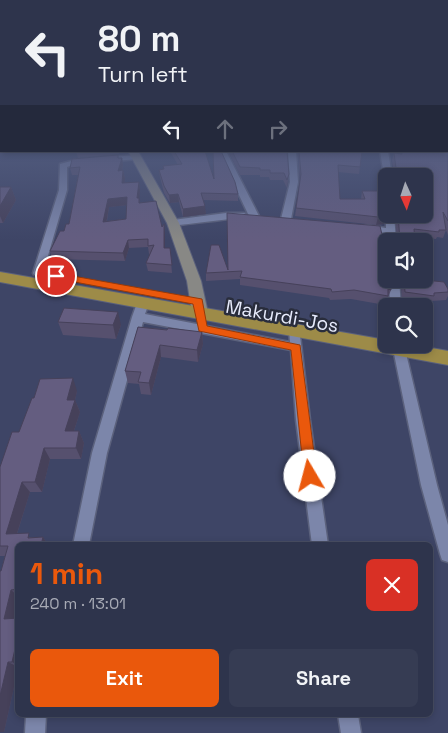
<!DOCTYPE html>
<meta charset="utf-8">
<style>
:root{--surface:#2e344c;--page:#363c53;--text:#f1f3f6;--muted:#a7aab5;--line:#494f64;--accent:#ea580c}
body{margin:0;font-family:"Space Grotesk",sans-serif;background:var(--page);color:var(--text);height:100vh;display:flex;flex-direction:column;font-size:19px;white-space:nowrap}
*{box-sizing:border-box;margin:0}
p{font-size:16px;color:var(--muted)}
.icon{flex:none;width:28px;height:28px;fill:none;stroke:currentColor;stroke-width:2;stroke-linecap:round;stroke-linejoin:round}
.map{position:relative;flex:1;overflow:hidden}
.sheet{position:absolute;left:15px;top:542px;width:418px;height:175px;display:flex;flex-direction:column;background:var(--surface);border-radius:8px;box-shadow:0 2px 8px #0003,0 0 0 1px var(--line)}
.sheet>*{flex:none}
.banner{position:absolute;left:0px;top:0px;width:449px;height:152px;box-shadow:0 2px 8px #0003,0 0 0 1px var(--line);background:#2e344c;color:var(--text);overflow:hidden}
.needle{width:32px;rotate:177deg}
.buttons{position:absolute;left:378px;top:168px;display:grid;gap:10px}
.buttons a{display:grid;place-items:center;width:55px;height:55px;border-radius:8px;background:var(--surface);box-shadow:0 2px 8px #0003,0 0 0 1px var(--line);font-size:25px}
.pin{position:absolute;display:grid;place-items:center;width:42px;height:42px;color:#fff;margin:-21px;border:2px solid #fff;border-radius:50%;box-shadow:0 1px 5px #0007}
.me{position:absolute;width:55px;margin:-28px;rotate:352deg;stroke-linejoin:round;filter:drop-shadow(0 0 4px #0008)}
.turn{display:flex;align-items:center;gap:18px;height:105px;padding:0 15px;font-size:22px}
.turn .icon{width:65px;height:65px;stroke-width:2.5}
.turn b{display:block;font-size:35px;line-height:42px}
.lanes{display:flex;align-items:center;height:48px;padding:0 15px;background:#0003;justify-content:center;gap:25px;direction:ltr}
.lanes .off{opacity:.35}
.round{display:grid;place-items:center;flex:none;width:52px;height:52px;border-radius:8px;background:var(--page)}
.overview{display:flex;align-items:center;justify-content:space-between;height:85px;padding:0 15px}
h1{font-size:30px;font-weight:700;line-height:38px;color:var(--accent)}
.primary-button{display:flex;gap:10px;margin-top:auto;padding:10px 15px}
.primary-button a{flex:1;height:58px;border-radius:8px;background:var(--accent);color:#fff;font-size:20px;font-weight:700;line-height:58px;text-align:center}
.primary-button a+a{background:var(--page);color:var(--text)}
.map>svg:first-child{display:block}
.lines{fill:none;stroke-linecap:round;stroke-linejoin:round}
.minor-casing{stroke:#5b617c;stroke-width:3}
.secondary-casing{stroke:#5b617c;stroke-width:2}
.trunk-casing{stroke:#5b617c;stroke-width:2}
.minor{fill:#7c86aa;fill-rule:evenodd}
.secondary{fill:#888885;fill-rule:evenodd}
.trunk{fill:#9d8b48;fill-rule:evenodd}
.wall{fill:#56506e;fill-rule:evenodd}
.shaded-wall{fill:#46415a}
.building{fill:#645d80;stroke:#46415a;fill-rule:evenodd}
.route{fill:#ea580c;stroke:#983908}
.labels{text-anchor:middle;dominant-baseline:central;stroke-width:5;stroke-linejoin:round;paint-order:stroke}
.street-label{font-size:19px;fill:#e7ebfc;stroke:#292d3c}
</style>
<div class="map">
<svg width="448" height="733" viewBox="0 0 448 733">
<rect width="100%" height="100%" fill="#3e4566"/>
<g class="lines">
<!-- minor casing -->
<g class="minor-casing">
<g id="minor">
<path d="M218 151H226L259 216 257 218H251L249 216Z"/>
<path d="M288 151H296L298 182 291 219 286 222 281 219 290 182Z"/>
<path d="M380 151H388L392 176H386V178L384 176Z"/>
<path d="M136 155 140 157 139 159 76 164 67 167V190L43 273 42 275H34L33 273 59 190 60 164 75 160Z"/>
<path d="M226 213H244L249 216C245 218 183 224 173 226L168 223 173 220Z"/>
<path d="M386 213 394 214 396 241H386V233L366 231 361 228 366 225 386 228Z"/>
<path d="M389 279H399L401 306H390Z"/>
<path d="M143 299 149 303 145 314 290 342 289 330 291 327H299L310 420 328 545H312L296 420 291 350 143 322 107 453 89 545H73L92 453 132 317 137 303Z"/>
<path d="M399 345 405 349 437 485 448 525V562L442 560 440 554 421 485 393 349Z"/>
<path d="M26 715H46L45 733H25Z"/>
<path d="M338 715H358L361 733H341Z"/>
</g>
</g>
<!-- secondary casing -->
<g class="secondary-casing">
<path id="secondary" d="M128 151H138L179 223 201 281 208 313 206 317 200 318 194 317 192 313 187 281 167 223Z"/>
</g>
<!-- trunk casing -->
<g class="trunk-casing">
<path id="trunk" d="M0 272 386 340V344H409L448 351V365L0 282Z"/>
</g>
<!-- minor -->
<use href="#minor" class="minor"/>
<!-- secondary -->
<use href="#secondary" class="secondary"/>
<!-- trunk -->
<use href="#trunk" class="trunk"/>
</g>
<!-- wall -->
<g class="wall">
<path d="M448 140V235L446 230 443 238 437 237 436 239 414 237 415 241H397L395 214H424V176H391L393 170 392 160 394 153H399V151H448Z"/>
<path d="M76 151H119V154L78 158Z"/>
<path d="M170 151H205L214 179 238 194V201L203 200 206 214 183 217 179 202 170 203 164 193 160 177 159 170 164 169 163 166 178 165Z"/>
<path d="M228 151H287L289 174 287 188 283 180H270L269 177H260V175H240Z"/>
<path d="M298 151H362L359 174 338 172 340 199H361L362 191 386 216 384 224 376 225 295 216 300 181Z"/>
<path d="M118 158H122L123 165 122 170H123L125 178 124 183 139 182 140 190 139 198 140 203 162 227 165 232V248H170L172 273 148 271 146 263 150 254H149L148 247 129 248 125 261 52 259 50 251 69 224 78 175H72L70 168ZM127 205 126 219 107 221 109 207Z"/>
<path d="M0 187H11L16 200 3 223H0Z"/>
<path d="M386 250V255L384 261H382L391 290 385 305 351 299 330 300 329 298 240 285V279L206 281V273Z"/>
<path d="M404 279H415L448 289V296L446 300 432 301 431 304 402 300 401 286Z"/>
<path d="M58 322 121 325 116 339 63 335Z"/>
<path d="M138 327 202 332 203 344 198 362 161 357 151 395 141 394 139 384 128 383 125 371Z"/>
<path d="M77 391 75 400 80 412 74 431H79L84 443 81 459H50L42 492H30L17 534 33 538 43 537 48 545H18V607L15 618H18V669L4 732H0V571H1L5 556H0V467L19 432 34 398Z"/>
</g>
<!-- shaded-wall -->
<g class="shaded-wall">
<path d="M145 151H160L145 153Z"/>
<path d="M122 158 123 165 120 178 118 171Z"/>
<path d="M123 170 125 178 124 191 122 183Z"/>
<path d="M139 182 140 190 139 206 137 198Z"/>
<path d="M11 187 16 200 3 223 0 216V206Z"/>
<path d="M178 194 179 202 170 203 169 195Z"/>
<path d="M127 197 128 205 109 207 105 230 103 222 108 199Z"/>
<path d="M205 206 206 214 183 217V209Z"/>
<path d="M386 216 384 224 376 225 378 217Z"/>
<path d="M164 224 165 232V256L164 248Z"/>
<path d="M128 240 129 248 125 261 123 253Z"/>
<path d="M118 312 121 325 116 339 113 325Z"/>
<path d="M202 332 203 344 198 362 197 350Z"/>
<path d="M160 345 161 357 151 395 149 383Z"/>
<path d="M73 378 77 391 75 400 80 412 70 443 65 431 67 400Z"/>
<path d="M79 431 84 443 81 459 76 448Z"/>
<path d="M44 448 50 459 42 492 35 482Z"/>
<path d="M22 482 30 492 14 543 6 534Z"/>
<path d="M43 537 48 545H41Z"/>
<path d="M11 590 18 596V607L13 626 4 619Z"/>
<path d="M18 636V665L12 662Z"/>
<path d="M8 662 18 667V669L4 732H0V696Z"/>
</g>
<!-- building -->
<g class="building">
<path d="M448 140V221L443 212 446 230H439V232L414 229 415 241H400L398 214H424V176H395L393 170 396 168 394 153 402 154V151H448Z"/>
<path d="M174 151H205L214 179 213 151H221L235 182 238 194 201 193 205 206 183 209 178 194 169 195 164 186 159 170 164 169 163 166 182 164Z"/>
<path d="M232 151H287L289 174 287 180 284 173H270V170H260V168L240 167Z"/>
<path d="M299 151H362L360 167 338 165 340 199H365L362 191H386V216L378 217 296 208 301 174Z"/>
<path d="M118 155V158H122L118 171 123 170 122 183 139 182 137 198H139V203L156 201 162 227 164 224V248H170L172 265 146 263 154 245 148 246V239L128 240 123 253 50 251 60 231H64L66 224H69L80 167 70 168 72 159ZM127 197 126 219 103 222 108 199Z"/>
<path d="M0 187H11L0 206Z"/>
<path d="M227 213 380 226 386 252 379 251 386 272V279H390L391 290 388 289V296L354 290 332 292 331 289 240 277 242 271 206 273 211 245H219L228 270Z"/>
<path d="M404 279H415L444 282 448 289V292L434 293V296L405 292Z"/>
<path d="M64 308 118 312 113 325 58 322Z"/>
<path d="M138 327 167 330 168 328 202 332 197 350 160 345 149 383 138 382 141 372 125 371Z"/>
<path d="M73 378 67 400H75L65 431H79L76 448H44L35 482H22L6 534 29 533 28 538 43 537 41 545H18V589L11 590 4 619 18 618V636L12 662H8L0 696V571H1L8 546H0V467L12 432H19L32 398H34L40 379Z"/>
</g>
<!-- sky -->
<linearGradient id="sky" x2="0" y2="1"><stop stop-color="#222638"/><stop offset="0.57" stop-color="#525c7f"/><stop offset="1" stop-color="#525c7f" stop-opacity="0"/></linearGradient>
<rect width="448" height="240" fill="url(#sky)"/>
<!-- route -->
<path class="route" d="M56 273 202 299 207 326 300 345 317 476 315 481 310 482 306 481 304 476 291 350 199 331 193 304 53 278V274Z"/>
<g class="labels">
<!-- street labels -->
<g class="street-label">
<text transform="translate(282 316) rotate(10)">Makurdi-Jos</text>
</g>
</g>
</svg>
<div class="buttons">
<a><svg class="needle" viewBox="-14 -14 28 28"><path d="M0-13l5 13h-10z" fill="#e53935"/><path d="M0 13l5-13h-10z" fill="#a7aab5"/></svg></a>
<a><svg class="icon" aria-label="sound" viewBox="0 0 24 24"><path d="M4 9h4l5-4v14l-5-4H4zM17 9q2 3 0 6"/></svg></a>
<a><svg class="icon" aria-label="search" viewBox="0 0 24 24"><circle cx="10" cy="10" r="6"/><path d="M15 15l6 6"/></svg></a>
</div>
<div class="pin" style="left:56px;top:276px;background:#d93025"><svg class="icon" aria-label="arrive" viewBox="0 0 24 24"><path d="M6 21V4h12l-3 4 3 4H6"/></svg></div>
<svg class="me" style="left:310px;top:476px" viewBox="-20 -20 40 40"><circle r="19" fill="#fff"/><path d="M0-13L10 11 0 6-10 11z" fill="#ea580c"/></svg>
<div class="banner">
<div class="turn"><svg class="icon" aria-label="left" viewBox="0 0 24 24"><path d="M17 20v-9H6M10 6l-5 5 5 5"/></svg><div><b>80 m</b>Turn left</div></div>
<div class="lanes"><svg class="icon" aria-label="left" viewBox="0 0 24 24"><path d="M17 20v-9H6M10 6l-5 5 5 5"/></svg><svg class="icon off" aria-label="ahead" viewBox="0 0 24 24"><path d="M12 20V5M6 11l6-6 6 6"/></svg><svg class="icon off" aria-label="right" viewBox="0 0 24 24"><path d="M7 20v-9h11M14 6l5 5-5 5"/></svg></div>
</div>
<section class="sheet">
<div class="overview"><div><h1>1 min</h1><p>240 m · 13:01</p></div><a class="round" style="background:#d93025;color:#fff"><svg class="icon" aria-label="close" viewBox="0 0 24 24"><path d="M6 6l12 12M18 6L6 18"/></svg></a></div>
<div class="primary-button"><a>Exit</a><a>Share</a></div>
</section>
</div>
